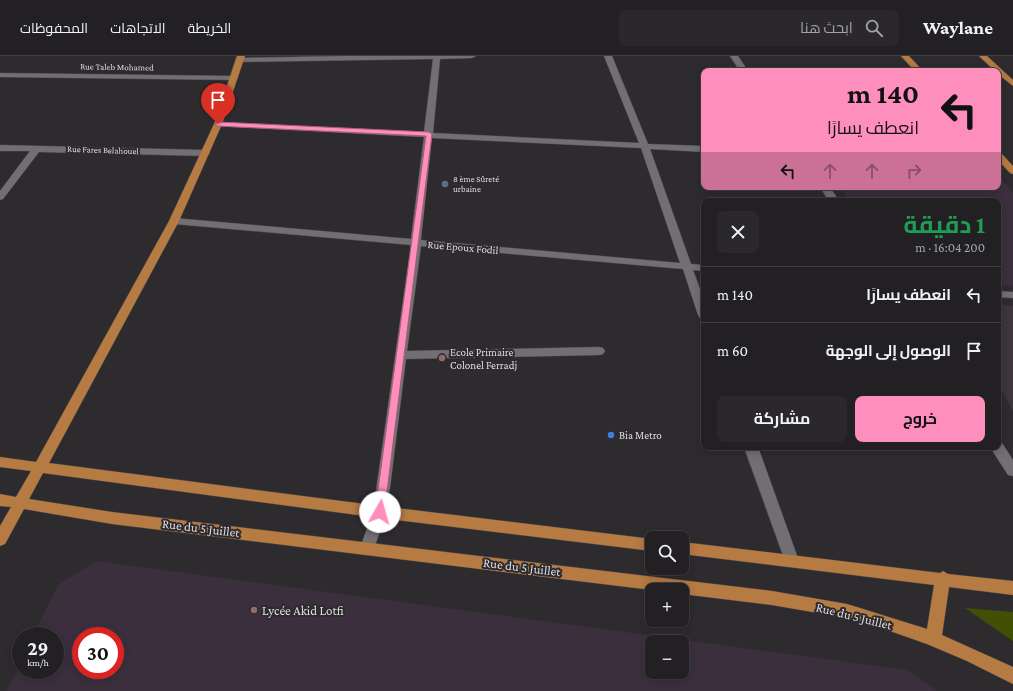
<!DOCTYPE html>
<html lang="ar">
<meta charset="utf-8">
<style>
:root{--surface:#222022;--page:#2a282a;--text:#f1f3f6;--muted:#a2a3a5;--line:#3f3e40;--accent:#fe8ebb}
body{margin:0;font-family:"Crimson Pro",Cairo,serif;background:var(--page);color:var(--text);direction:rtl;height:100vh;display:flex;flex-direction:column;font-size:15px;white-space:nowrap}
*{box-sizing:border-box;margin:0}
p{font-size:13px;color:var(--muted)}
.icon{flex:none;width:22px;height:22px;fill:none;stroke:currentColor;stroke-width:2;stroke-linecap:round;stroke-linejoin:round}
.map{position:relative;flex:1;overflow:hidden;direction:ltr}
.side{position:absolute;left:701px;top:142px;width:300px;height:252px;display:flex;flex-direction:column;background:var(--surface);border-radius:8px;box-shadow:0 2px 10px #0003,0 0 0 1px var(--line);direction:rtl}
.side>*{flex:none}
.guide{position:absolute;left:701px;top:12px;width:300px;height:122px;border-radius:8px;box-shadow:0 2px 10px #0003,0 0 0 1px var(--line);direction:rtl;background:#fe8ebb;color:#111;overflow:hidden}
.fabs{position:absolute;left:645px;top:475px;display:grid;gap:8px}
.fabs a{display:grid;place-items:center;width:44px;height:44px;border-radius:8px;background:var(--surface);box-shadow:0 2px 10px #0003,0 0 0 1px var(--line);font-size:20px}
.speed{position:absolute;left:12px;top:571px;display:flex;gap:8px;font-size:20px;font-weight:700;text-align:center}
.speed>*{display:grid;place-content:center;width:52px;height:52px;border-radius:50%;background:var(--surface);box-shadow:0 2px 10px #0003,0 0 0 1px var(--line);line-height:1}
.speed small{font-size:10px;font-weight:400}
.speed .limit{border:6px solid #d22;background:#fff;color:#111}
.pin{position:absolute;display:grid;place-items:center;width:34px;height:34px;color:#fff;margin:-41px -17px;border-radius:50% 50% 50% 0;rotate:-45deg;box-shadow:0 0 4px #0007}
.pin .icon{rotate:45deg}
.me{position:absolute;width:44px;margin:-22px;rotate:7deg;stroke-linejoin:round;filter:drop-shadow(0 0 3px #0008)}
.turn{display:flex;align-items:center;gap:14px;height:84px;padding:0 16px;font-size:18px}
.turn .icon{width:52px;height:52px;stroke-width:2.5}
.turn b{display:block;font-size:28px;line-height:34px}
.lanes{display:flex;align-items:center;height:38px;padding:0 16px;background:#0003;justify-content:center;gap:20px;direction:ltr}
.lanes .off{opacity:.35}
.round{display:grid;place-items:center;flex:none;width:42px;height:42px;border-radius:8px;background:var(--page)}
.overview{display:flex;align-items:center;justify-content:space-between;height:68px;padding:0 16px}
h1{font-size:24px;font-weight:700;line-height:30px;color:#1e9e55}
.action{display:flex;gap:8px;margin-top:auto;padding:8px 16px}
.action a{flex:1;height:46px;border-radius:8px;background:var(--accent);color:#111;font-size:16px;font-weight:700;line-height:46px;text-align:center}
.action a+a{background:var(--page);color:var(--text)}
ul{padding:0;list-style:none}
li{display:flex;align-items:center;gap:12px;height:56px;padding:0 16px;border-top:1px solid var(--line)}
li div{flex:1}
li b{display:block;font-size:15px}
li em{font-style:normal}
header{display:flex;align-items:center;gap:24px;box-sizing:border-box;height:56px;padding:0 20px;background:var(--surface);border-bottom:1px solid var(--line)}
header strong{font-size:19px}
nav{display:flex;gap:22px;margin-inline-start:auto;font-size:14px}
.search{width:280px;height:36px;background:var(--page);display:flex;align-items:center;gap:10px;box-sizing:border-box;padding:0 14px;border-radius:8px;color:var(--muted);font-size:15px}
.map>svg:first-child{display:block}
.built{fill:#3c353c}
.education{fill:#3b2f3d;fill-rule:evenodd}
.green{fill:#425006}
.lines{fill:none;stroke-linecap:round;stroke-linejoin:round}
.minor-casing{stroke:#4a484a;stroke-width:1}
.major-casing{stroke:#4a484a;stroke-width:1}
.minor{fill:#726f72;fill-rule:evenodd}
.major{fill:#b67a43;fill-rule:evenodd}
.route{fill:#fe8ebb;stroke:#a55c7a}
.service-dot{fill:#5c6f8a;stroke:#2e2b2e;stroke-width:1.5}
.education-dot{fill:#8d6e63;stroke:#2e2b2e;stroke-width:1.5}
.shop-dot{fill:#3f7fe0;stroke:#2e2b2e;stroke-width:1.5}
.labels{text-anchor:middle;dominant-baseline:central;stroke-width:4;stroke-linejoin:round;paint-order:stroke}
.far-street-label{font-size:9px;fill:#dfdddf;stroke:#2e2b2e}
.far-poi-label{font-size:9px;fill:#dfdddf;stroke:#2e2b2e;text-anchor:start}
.street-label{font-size:11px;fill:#dfdddf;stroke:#2e2b2e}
.poi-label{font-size:11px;fill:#dfdddf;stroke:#2e2b2e;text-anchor:start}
.near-street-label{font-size:13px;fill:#dfdddf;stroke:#2e2b2e}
.near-poi-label{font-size:13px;fill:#dfdddf;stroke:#2e2b2e;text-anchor:start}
</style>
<header>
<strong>Waylane</strong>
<div class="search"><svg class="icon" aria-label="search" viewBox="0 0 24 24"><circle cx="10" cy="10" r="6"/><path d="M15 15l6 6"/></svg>ابحث هنا</div>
<nav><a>الخريطة</a><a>الاتجاهات</a><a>المحفوظات</a></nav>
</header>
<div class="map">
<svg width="1013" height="635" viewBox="0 0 1013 635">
<rect width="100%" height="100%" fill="#2e2b2e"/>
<!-- built -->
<path class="built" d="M998 248 1013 250V355L998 328Z"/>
<!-- education -->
<g class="education">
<path d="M998 118 1013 137V230L998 229V145H849L840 131H998Z"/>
<path d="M96 505 908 614 937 635H7L21 606V614H55V580H33L58 529ZM81 580H115V614H81ZM652 586H682V616H652Z"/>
</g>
<!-- green -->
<path class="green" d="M965 552 1013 556V585Z"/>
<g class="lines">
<!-- minor casing -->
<g class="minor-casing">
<g id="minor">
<path d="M345 0H476L472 2 440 3 433 77 639 87 604 0H612L648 88 704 90V96L650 93 691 208 704 209V215L693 214 704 244V263L700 262 698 259 683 213 421 190 407 295 599 291 603 292 605 295 603 298 599 299 406 303 387 456 374 492 372 496 367 498 362 496 360 492 373 456 411 189 174 168 169 165 174 162 411 183 424 81 218 70 214 68 218 66 424 76 433 3 240 6 236 4 240 2ZM432 82 641 92 680 207 421 184Z"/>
<path d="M730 0H738L748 15H740Z"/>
<path d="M0 17 234 20 238 22 234 24 0 21Z"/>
<path d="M0 89 206 94 210 97 206 100 39 96 3 143 0 144V135L30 95H0Z"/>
<path d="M820 131H830L839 145H829Z"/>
<path d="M998 235 1013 236V242L998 241Z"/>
<path d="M998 386 1002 387 1013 404V420L1008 419 990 391H998Z"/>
<path d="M744 391H758L799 505 797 509 792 511 787 509 785 505Z"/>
</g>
</g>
<!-- major casing -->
<g class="major-casing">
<g id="major">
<path d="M237 0H245L222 68 179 165 49 407 380 450 652 483V495L380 462 43 417 29 443 112 456 772 535 847 548 927 573 934 529 682 498V486L940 517 943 515 948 518 1013 525V539L949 531 942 579 1013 611V628L967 605 927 588 890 575 847 562 772 549 682 538V534H652L112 468 24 453 5 488 0 490V470L11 451 0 450V438L16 441 31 415 0 411V401L36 406 169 165 214 68Z"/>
<path d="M901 0H909L923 15H915Z"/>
<path d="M979 0H987L1013 24V30L998 18V15H995Z"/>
<path d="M998 96 1001 97 1013 110V118L1010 117 998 104Z"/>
</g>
</g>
<!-- minor -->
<use href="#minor" class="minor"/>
<!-- major -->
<use href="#major" class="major"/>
</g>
<!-- route -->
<path class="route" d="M218 66 429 76 432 78 384 459 380 461 377 459 375 456 426 80 216 70V67Z"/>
<!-- markers -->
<circle class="service-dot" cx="445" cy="128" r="4"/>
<g class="education-dot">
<circle cx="442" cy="302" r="4"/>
<circle cx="254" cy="554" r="4"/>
</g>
<circle class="shop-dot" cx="611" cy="379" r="4"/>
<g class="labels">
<!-- far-street labels -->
<g class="far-street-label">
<text transform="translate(117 11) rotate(1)">Rue Taleb Mohamed</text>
<text transform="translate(103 94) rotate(2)">Rue Fares Belahouel</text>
</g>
<!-- far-poi labels -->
<g class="far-poi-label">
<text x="453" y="123">8 ème Sûreté<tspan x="453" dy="10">urbaine</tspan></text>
</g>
<!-- street labels -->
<g class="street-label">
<text transform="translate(463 191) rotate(5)">Rue Epoux Fodil</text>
</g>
<!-- poi labels -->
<g class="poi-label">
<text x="450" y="296">Ecole Primaire<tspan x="450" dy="13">Colonel Ferradj</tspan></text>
<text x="619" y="379">Bia Metro</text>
</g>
<!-- near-street labels -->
<g class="near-street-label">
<text transform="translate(201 472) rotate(7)">Rue du 5 Juillet</text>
<text transform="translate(522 511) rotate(7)">Rue du 5 Juillet</text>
<text transform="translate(854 560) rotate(14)">Rue du 5 Juillet</text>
</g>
<!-- near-poi labels -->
<g class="near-poi-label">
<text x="262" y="554">Lycée Akid Lotfi</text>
</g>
</g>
</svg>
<div class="fabs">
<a><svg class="icon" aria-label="search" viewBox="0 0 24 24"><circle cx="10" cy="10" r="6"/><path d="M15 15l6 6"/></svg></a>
<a>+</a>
<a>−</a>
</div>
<div class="speed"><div>29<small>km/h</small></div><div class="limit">30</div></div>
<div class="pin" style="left:218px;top:68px;background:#d93025"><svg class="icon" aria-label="arrive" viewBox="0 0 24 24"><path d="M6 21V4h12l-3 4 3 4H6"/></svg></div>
<svg class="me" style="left:380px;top:456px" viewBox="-20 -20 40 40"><circle r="19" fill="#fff"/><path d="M0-13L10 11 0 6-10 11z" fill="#fe8ebb"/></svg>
<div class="guide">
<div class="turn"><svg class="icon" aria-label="left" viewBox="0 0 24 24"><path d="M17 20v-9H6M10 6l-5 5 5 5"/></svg><div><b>140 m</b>انعطف يسارًا</div></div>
<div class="lanes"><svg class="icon" aria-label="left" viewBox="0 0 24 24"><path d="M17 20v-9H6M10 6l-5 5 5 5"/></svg><svg class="icon off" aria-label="ahead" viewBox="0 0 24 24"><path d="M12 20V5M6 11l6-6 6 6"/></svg><svg class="icon off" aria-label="ahead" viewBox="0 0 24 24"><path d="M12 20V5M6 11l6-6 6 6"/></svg><svg class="icon off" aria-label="right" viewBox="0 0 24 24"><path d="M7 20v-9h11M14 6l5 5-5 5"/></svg></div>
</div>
<section class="side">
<div class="overview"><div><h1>1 دقيقة</h1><p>200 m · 16:04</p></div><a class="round"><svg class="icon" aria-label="close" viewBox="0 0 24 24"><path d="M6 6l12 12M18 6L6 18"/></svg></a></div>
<ul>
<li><svg class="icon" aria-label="left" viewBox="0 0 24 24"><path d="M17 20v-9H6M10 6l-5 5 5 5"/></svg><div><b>انعطف يسارًا</b></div><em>140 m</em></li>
<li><svg class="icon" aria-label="arrive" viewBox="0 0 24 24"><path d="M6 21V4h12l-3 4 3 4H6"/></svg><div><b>الوصول إلى الوجهة</b></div><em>60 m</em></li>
</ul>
<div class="action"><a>خروج</a><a>مشاركة</a></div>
</section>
</div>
